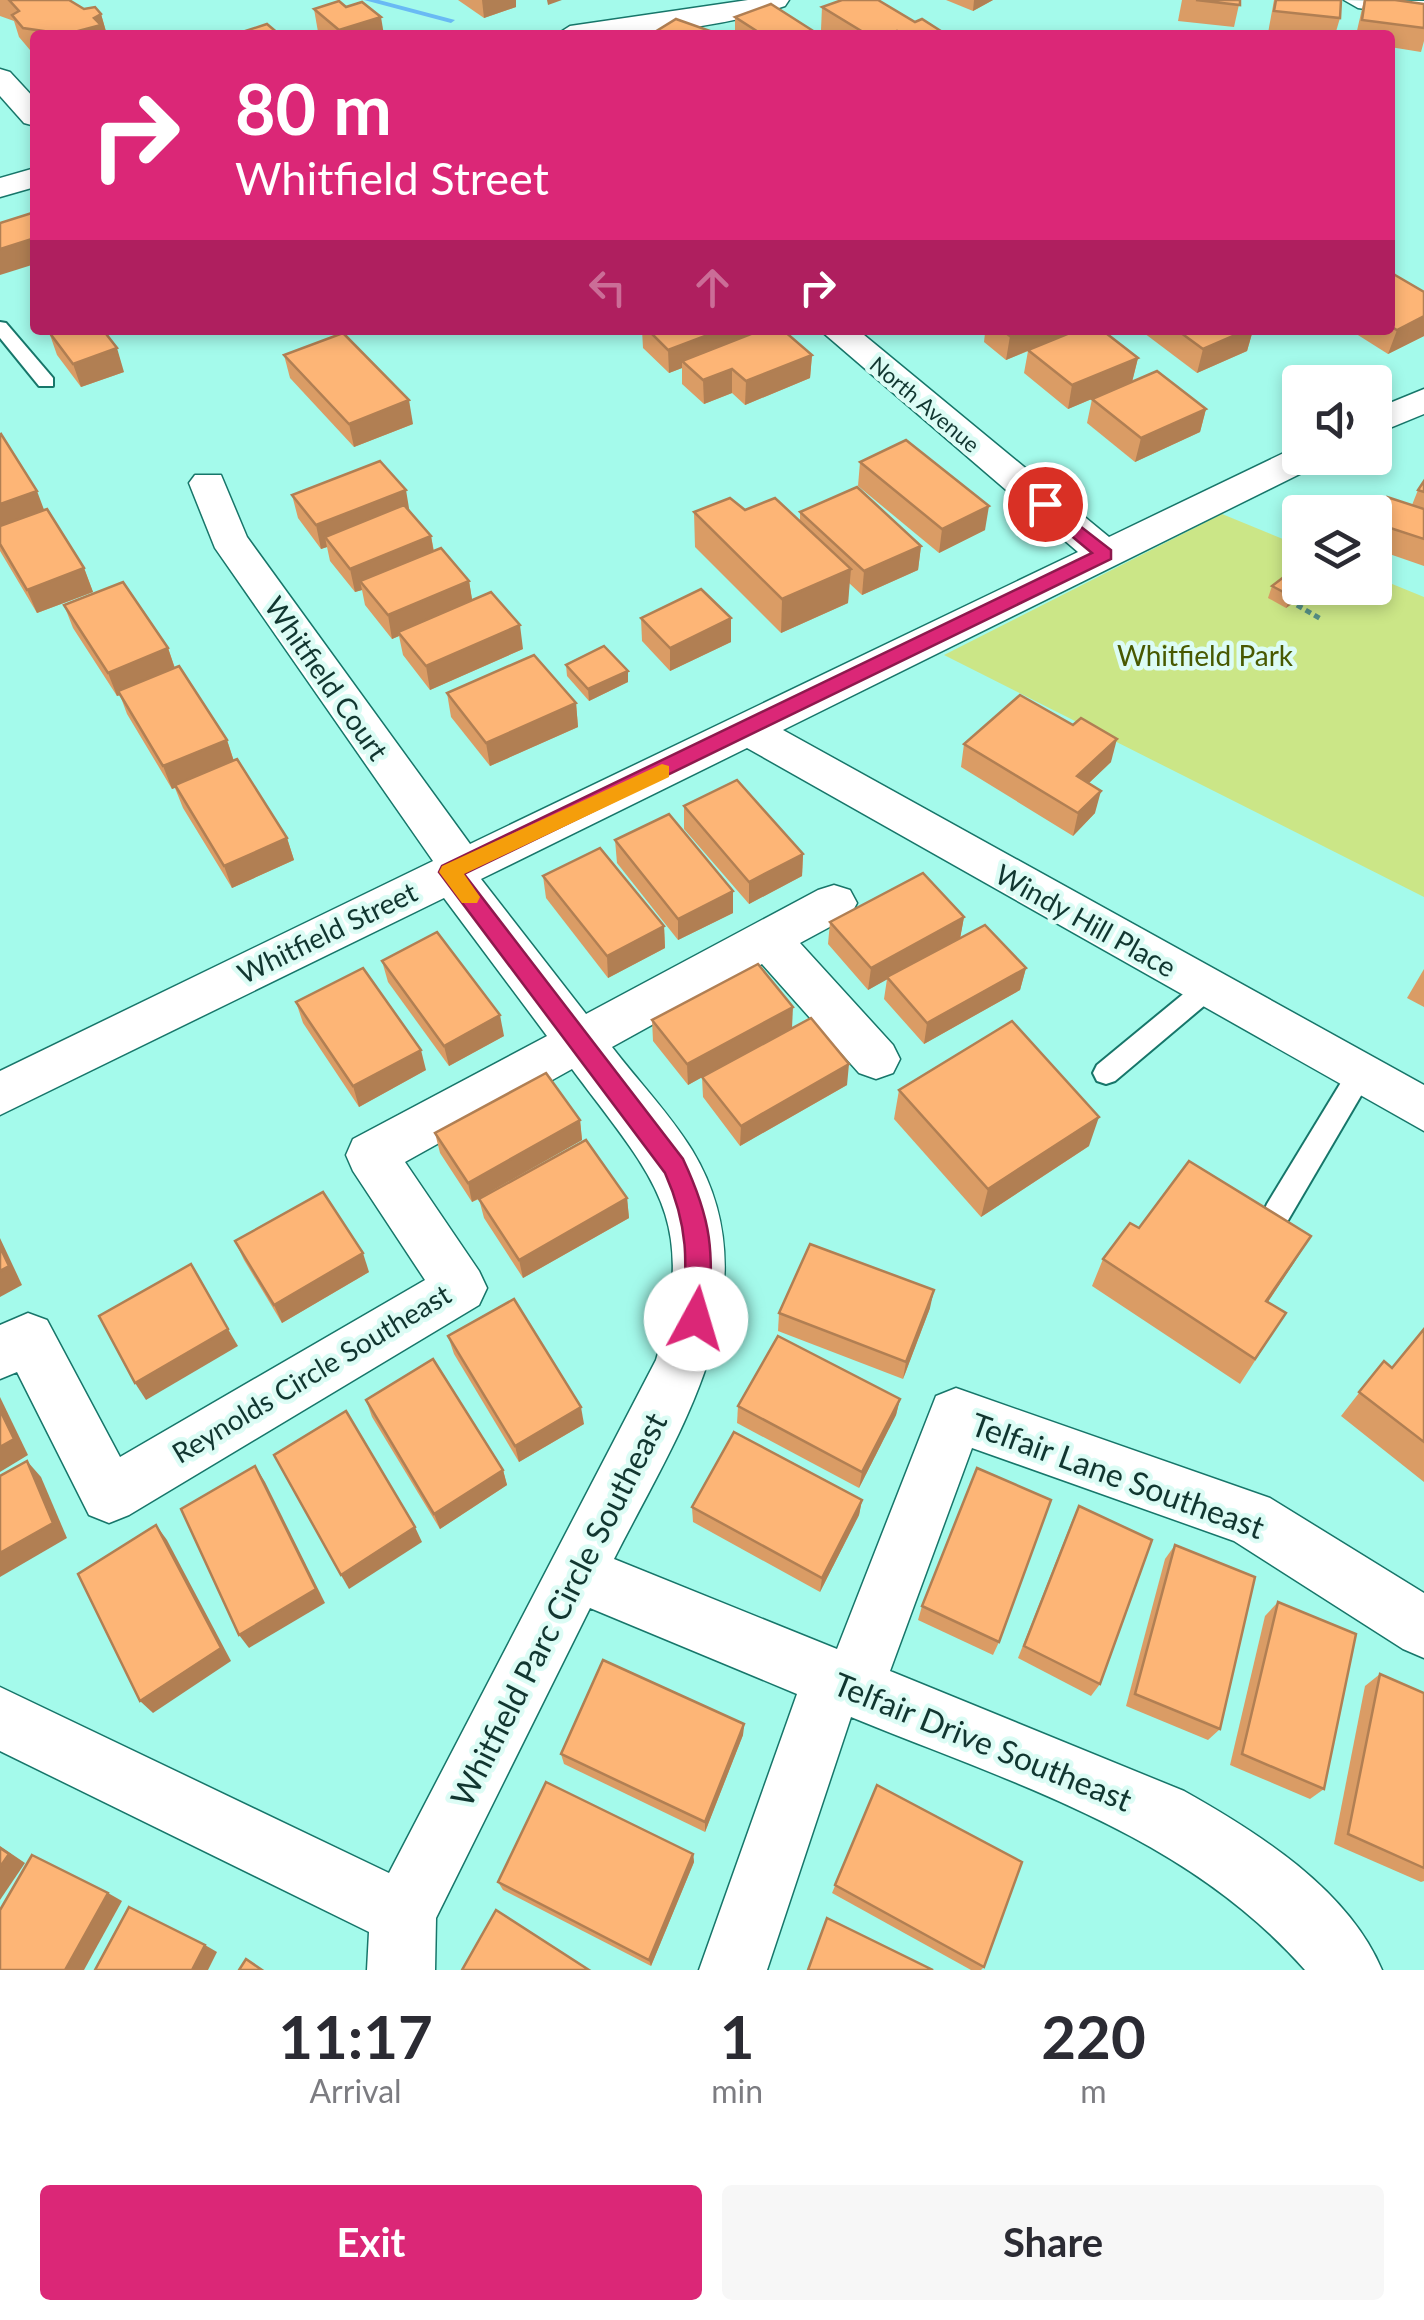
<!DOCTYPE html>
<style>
:root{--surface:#fff;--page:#f7f7f7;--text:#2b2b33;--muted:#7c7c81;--accent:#db2777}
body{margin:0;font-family:Lato,sans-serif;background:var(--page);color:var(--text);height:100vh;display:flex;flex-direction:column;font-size:38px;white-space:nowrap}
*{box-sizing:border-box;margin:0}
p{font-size:32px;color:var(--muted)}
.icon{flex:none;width:55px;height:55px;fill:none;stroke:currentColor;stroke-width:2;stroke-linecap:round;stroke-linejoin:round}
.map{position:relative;height:1970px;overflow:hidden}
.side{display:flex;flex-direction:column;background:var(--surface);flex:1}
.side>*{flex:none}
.guide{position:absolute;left:30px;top:30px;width:1365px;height:305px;border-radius:10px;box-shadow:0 5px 15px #0003;background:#db2777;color:#fff;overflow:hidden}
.buttons{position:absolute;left:1282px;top:365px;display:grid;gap:20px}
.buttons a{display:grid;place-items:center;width:110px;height:110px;border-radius:10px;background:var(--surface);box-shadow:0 5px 15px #0003;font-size:50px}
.pin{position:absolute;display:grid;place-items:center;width:85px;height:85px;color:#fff;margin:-42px;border:5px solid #fff;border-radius:50%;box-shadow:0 2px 10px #0007}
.me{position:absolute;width:110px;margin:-55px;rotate:6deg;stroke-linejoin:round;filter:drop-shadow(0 0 8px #0008)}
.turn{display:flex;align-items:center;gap:35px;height:210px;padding:0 40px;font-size:45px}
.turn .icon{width:130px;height:130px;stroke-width:2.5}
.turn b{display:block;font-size:70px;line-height:85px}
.lanes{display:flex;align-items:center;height:95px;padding:0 40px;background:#0003;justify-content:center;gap:50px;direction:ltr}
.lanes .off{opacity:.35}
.eta{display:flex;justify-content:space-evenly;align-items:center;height:170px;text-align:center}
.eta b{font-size:60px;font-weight:700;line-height:70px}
.button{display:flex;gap:20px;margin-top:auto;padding:20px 40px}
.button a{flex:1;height:115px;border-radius:10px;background:var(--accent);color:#fff;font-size:40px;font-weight:700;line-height:115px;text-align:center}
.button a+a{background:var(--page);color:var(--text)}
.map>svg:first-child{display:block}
.green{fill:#cbe687}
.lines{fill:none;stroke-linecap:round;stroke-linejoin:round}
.stream{fill:#69baf4;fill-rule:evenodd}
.service-casing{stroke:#17766a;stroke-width:4}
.minor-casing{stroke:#17766a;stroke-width:3}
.path{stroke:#559086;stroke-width:5;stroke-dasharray:6 4;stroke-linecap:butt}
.service{fill:#fff;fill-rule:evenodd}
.minor{fill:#fff;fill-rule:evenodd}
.wall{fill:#da9c65}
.shaded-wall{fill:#b17f53}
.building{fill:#fdb576;stroke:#b17f53;stroke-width:2.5}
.route{fill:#db2777;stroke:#8e194d;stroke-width:2.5}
.slow{fill:#f59e0b}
.labels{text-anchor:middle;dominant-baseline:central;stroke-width:9;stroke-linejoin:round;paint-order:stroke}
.far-street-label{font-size:22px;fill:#113630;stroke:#dcfcf5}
.park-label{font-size:28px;fill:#485901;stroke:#dcfcf5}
.street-label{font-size:28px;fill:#113630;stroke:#dcfcf5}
.near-street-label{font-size:32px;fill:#113630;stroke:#dcfcf5}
</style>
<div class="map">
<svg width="1424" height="1970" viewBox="0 0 1424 1970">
<rect width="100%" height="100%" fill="#a4faeb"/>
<!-- green -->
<path class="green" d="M1222 514 1300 546V588H1375V577L1424 597V897L944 655Z"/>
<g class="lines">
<!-- stream -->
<path class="stream" d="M364 0H379L455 20 451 23Z"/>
<!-- service casing -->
<g class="service-casing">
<g id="service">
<path d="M0 322 6 323 53 378V386H39L0 338Z"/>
<path d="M1208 978 1217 981 1221 988 1217 995 1115 1081 1106 1084 1097 1081 1093 1073 1097 1065 1199 981Z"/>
<path d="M1360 1063 1369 1066 1373 1074 1369 1082 1287 1222 1277 1225 1267 1222 1263 1213 1267 1204 1351 1066Z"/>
</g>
</g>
<!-- minor casing -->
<g class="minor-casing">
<g id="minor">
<path d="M748 0H789L785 6C711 31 634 35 556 35L570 26Z"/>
<path d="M1344 0 1424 1V17L1358 8Z"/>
<path d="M0 69 10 72 35 99V126L24 123 0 96Z"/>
<path d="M35 168V187L0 197V178Z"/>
<path d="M820 330H858L1109 537 1290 450 1300 447V458H1321L1316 466 783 730 1424 1085V1131L747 748 481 879 586 1014 818 890 834 885 850 890 857 903 850 916 800 943 893 1045 900 1059 893 1073 876 1079 859 1073 762 964 612 1047C638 1081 670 1114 692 1150 777 1290 677 1434 614 1559L837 1649 936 1396 956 1388 1270 1498 1424 1593V1658L1403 1649 1234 1541 972 1448 890 1671 1184 1791C1257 1832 1348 1889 1382 1970H1305C1185 1834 1014 1784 851 1717L767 1970H699L797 1694 590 1608 436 1918 435 1970H367L369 1932 0 1751V1687L389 1873 656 1360C700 1217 653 1178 572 1069L405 1162 479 1271 487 1288 479 1305 129 1515 109 1523 89 1515 17 1372 0 1379V1325L28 1313 47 1320 120 1457 425 1280 353 1171 346 1155 353 1139 547 1036 444 898 0 1115V1071L433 861 215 548 189 483 195 475H221L247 537 470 844 1078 552Z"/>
<path d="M1424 389V414L1375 434V409Z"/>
</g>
</g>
<!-- path -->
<path class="path" d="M1297 605 1321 619"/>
<!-- service -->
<use href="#service" class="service"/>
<!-- minor -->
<use href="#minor" class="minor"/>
</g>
<!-- wall -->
<g class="wall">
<path d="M0 0H69L84 9 101 14 107 35H35V51L30 50 19 37 14 21 0 16Z"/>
<path d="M458 0H516V7L484 18Z"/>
<path d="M946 0H993L973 11Z"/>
<path d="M1182 0H1240L1234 27 1178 21Z"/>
<path d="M1274 0H1341L1340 18 1335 35H1285L1268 33Z"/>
<path d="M1364 0 1424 4V41L1421 52 1390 47V35H1356Z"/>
<path d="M346 7 384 35H322L318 32 314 9Z"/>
<path d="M822 7 915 22 947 35H830L821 30Z"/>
<path d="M735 17 818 34V35H735Z"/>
<path d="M1390 277 1424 292V336L1388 354 1350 330H1390Z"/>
<path d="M642 330H783L812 355 810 378 745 405 732 393 704 404 682 384V368L669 373 643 348Z"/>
<path d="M981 330H1071L1070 333 1138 358 1132 382 1068 409 1024 373 1028 351 1006 360 984 342 985 333Z"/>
<path d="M1140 330H1253L1247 351 1197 373Z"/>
<path d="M49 332 124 372 81 387 57 355Z"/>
<path d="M284 355 413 424 354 447 290 378Z"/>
<path d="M1092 399 1206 409 1200 432 1135 462 1087 423Z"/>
<path d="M0 435 44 510 84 568 93 592 37 613 0 551Z"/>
<path d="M860 462 985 530 939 553 858 486Z"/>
<path d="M1424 481V566L1375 549V518L1412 505 1418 490Z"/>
<path d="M292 495 410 512 431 536 434 551 469 581 472 600 523 649 430 690 403 655 399 636 392 639 365 605 362 590 355 592 330 561 327 547 321 549 298 518Z"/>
<path d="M694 512 800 521V512L921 546 918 570 862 595 849 583 848 603 781 633 695 547Z"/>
<path d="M1272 586 1303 588 1299 599 1286 608 1268 598Z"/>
<path d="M64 605 168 648 175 668 227 740 234 761 287 838 294 860 232 888 183 808 175 788 172 789 127 714 120 695 117 696 73 628Z"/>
<path d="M641 618 731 642 670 671 642 641Z"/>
<path d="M566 665 628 671V682L589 701 567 676Z"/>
<path d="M447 693 576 703 578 727 490 766 451 717Z"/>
<path d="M964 744 1111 762 1089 783 1095 813 1073 836 961 767Z"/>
<path d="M684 806 803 854 802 876 749 904 684 829Z"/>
<path d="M615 840 733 913 678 940 617 863Z"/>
<path d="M543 876 664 926 665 948 608 978 546 898Z"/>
<path d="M964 917 960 938 1026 968 1020 990 924 1044 884 999 887 979 868 990 828 944 830 922Z"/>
<path d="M382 961 504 1036 449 1066 388 982Z"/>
<path d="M1424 969V1007L1407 998Z"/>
<path d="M296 1002 426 1070 359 1107 303 1023Z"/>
<path d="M652 1020 792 1028 847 1085 740 1146 703 1097 702 1077 688 1085 653 1041Z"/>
<path d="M899 1090 1089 1146 981 1217 894 1119Z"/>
<path d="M580 1120 582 1140 485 1195 627 1198 629 1218 523 1278 484 1218 479 1199 472 1202 440 1153 435 1133Z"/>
<path d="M1139 1228 1311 1236 1268 1302 1286 1313 1240 1384 1092 1286 1103 1259Z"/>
<path d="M235 1241 369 1272 282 1323 244 1260Z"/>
<path d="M930 1308 903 1379 778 1331 779 1313Z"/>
<path d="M1424 1329V1482L1341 1416 1384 1361 1392 1368Z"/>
<path d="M448 1336 584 1424 519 1462 454 1354Z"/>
<path d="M900 1399 896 1415 859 1488 737 1423 738 1406Z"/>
<path d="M366 1400 503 1470 507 1485 440 1529 372 1417Z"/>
<path d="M862 1500 859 1515 820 1592 693 1522 692 1507Z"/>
<path d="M1079 1506 1100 1684 1091 1696 1018 1658 1072 1521Z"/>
<path d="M1175 1545 1220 1729 1208 1740 1126 1706 1165 1559Z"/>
<path d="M1278 1602 1324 1789 1310 1799 1230 1765 1265 1616Z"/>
<path d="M922 1606 999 1642 993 1655 918 1620Z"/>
<path d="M1380 1674 1424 1693V1881L1421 1882 1334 1844 1365 1686Z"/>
<path d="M744 1724 743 1735 705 1832 564 1764 561 1754Z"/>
<path d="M877 1785 984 1967 981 1970H971L832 1893Z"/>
<path d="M693 1854 694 1862 651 1966 503 1890 498 1882Z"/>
</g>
<!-- shaded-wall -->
<g class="shaded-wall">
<path d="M482 0H516V7L484 18Z"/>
<path d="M547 0H562L548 5Z"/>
<path d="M974 0H993L973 11Z"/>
<path d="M101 14 107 35H63L94 18Z"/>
<path d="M381 17 384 35H340L339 30Z"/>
<path d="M35 238V264L0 275V249Z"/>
<path d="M1424 316V336L1388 354 1397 330Z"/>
<path d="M721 330H760L682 361V368L669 373 668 350Z"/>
<path d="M1026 330H1071L1070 333 1006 360 1010 336Z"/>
<path d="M1247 330H1253L1247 351 1197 373 1203 349Z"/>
<path d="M117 348 124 372 81 387 73 364Z"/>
<path d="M812 355 810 378 745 405 746 381Z"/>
<path d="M1138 358 1132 382 1068 409 1072 385Z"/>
<path d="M732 369V393L704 404 703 380Z"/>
<path d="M409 400 413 424 354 447 349 424Z"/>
<path d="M1206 409 1200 432 1135 462 1141 438Z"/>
<path d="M406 490 410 514 325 537 327 547 321 549 316 525Z"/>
<path d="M37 491 46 515 0 531V504Z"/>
<path d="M989 506 985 530 939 553 942 529Z"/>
<path d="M431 536 435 560 360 581 362 590 355 592 350 569Z"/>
<path d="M921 546 918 570 862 595 864 571Z"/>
<path d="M84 568 93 592 37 613 27 590Z"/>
<path d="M851 569 848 603 781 633 782 599Z"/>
<path d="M469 581 473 605 398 632 399 636 392 639 388 615Z"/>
<path d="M1303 588 1299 599 1286 608 1291 596Z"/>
<path d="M731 618V642L670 671V648Z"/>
<path d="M520 625 523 649 430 690 426 666Z"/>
<path d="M168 648 176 672 118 691 120 695 117 696 108 673Z"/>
<path d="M628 671V682L589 701 588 689Z"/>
<path d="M576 703 578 727 490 766 486 743Z"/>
<path d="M1117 739 1111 762 1072 799 1077 776Z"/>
<path d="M227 740 234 762 172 789 163 766Z"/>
<path d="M1101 791 1095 813 1073 836 1078 813Z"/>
<path d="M287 838 294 860 232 888 224 866Z"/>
<path d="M803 854 802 876 749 904V882Z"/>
<path d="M733 891V913L678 940V919Z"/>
<path d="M964 917 960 939 868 990 871 968Z"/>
<path d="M664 926 665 948 608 978 607 956Z"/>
<path d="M1026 968 1020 990 924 1044 927 1023Z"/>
<path d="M793 1007 792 1028 688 1085 687 1064Z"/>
<path d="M500 1015 504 1036 449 1066 444 1046Z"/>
<path d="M421 1050 426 1070 359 1107 353 1086Z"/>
<path d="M849 1064 847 1085 740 1146 741 1126Z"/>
<path d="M1099 1117 1089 1146 981 1217 988 1189Z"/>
<path d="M580 1120 582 1140 472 1202 468 1183Z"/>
<path d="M627 1198 629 1218 523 1278 519 1260Z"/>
<path d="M1311 1236 1294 1263 1251 1327 1266 1301Z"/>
<path d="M0 1238 22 1285 0 1297Z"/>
<path d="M363 1253 369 1272 282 1323 274 1305Z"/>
<path d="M934 1290 930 1308 903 1379 906 1362Z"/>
<path d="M228 1329 238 1346 146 1400 135 1383Z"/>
<path d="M0 1397 28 1455 0 1472Z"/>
<path d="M900 1399 896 1415 859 1488 862 1472Z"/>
<path d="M581 1407 584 1424 519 1462 515 1446Z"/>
<path d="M27 1461 41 1477 67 1538 0 1577V1553Z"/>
<path d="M255 1466 265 1482 325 1603 249 1648 239 1635Z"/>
<path d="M503 1470 507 1485 440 1529 434 1514Z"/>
<path d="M862 1500 859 1515 820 1592 822 1578Z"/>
<path d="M156 1525 167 1540 231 1661 153 1713 140 1701Z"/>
<path d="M415 1527 422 1542 349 1589 341 1575Z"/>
<path d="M744 1724 743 1735 705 1832V1822Z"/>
<path d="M0 1846 25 1863 0 1900Z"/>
<path d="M693 1854 694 1862 651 1966 649 1960Z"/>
<path d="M108 1893 122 1901 84 1970H65Z"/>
<path d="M205 1945 217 1952 208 1970H192Z"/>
</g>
<!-- building -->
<g class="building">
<path d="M9 0H69L84 9 95 7 101 14 94 18 101 25 63 35H52L50 32 23 28 12 15 19 11Z"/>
<path d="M842 0H878L915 22 922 19 947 35H904L897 31 887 35H868L822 7Z"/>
<path d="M1196 0H1240V5Z"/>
<path d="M1276 0H1341L1340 18 1274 11Z"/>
<path d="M1365 0H1395L1424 4V28L1362 20Z"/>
<path d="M339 1 346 7 362 2 381 17 339 30 314 9Z"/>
<path d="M771 4 818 34 763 35 735 17Z"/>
<path d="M676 19 713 32 708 35H650Z"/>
<path d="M267 24 280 35H233Z"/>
<path d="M35 212V238L0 249V223Z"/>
<path d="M1395 275 1424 292V316L1397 330 1390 326V277Z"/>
<path d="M54 330H103L117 348 73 364 49 332Z"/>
<path d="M648 330H721L668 350Z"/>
<path d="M761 330H783L812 355 746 381 732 369 703 380 682 361Z"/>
<path d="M1002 330H1026L1010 336Z"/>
<path d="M1077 330H1102L1138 358 1072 385 1028 350Z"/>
<path d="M1177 330H1247L1203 349Z"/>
<path d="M343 333 409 400 349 424 284 355Z"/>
<path d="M1157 371 1206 409 1141 438 1092 399Z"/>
<path d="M1 434 37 491 0 504V435Z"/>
<path d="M906 440 989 506 942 529 860 462Z"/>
<path d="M380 461 406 490 316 525 292 495Z"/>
<path d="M1424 481V492L1418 490Z"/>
<path d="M857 487 921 546 864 571 800 512Z"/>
<path d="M1387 497 1424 509V539L1375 523V518Z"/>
<path d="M730 498 745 510 775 498 851 569 782 599 694 512Z"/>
<path d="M404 505 431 536 350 569 325 537Z"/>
<path d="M47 509 84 568 27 590 0 544V526Z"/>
<path d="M441 548 469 581 388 615 360 581Z"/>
<path d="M1285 576 1300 586V588H1303L1291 596 1272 586Z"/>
<path d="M123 582 168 648 108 673 64 605Z"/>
<path d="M701 589 731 618 670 648 641 618Z"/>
<path d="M491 592 520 625 426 666 398 632Z"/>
<path d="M604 646 628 671 588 689 566 665Z"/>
<path d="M534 655 576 703 486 743 447 693Z"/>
<path d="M179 666 227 740 163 766 118 691Z"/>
<path d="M1020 695 1073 725 1081 718 1117 739 1077 776 1101 791 1078 813 964 744Z"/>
<path d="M237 759 287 838 224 866 175 785Z"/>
<path d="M737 780 803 854 749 882 684 806Z"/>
<path d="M669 814 733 891 678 919 615 840Z"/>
<path d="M600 848 664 926 607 956 543 876Z"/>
<path d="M923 873 964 917 871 968 830 922Z"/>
<path d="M985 925 1026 968 927 1023 887 977Z"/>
<path d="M437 932 500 1015 444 1046 382 961Z"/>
<path d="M758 964 793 1007 687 1064 652 1020Z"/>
<path d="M363 968 421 1050 353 1086 296 1002Z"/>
<path d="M811 1018 849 1064 741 1126 702 1077Z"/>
<path d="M1012 1021 1099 1117 988 1189 899 1090Z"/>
<path d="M546 1073 580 1120 468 1183 435 1133Z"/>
<path d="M586 1140 627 1198 519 1260 479 1199Z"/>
<path d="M1189 1161 1311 1236 1266 1301 1286 1313 1255 1359 1103 1259 1130 1223 1139 1228Z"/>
<path d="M323 1192 363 1253 274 1305 235 1241Z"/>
<path d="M810 1244 934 1290 906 1362 779 1313Z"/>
<path d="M0 1247 9 1266 0 1271Z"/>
<path d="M191 1264 228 1329 135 1383 99 1316Z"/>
<path d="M514 1299 581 1407 515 1446 448 1336Z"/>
<path d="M1424 1329V1442L1359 1392 1384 1361 1392 1368Z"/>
<path d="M778 1336 900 1399 862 1472 738 1406Z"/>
<path d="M433 1359 503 1470 434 1514 366 1400Z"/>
<path d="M0 1410 14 1439 0 1447Z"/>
<path d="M346 1411 415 1527 341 1575 274 1455Z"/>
<path d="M734 1432 862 1500 822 1578 692 1507Z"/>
<path d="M27 1461 53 1523 0 1553V1476Z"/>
<path d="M255 1466 316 1589 239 1635 181 1509Z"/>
<path d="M977 1468 1051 1500 999 1642 922 1606Z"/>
<path d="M1079 1506 1152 1540 1100 1684 1024 1646Z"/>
<path d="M156 1525 221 1648 140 1701 78 1574Z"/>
<path d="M1175 1545 1255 1577 1220 1729 1135 1694Z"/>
<path d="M1278 1602 1356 1634 1324 1789 1242 1754Z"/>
<path d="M603 1660 744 1724 705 1822 561 1754Z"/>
<path d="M1380 1674 1424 1693V1868L1348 1834Z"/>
<path d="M546 1782 693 1854 649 1960 498 1882Z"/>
<path d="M877 1785 1022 1862 984 1967 835 1885Z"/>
<path d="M0 1848 9 1854 0 1867Z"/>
<path d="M32 1855 108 1893 65 1970H0V1910Z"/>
<path d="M129 1907 205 1945 192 1970H95Z"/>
<path d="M496 1910 589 1970H462Z"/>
<path d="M827 1918 933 1970H808Z"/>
<path d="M246 1959 262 1970H239Z"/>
</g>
<!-- route -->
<path class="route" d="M1045 499 1111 550V559L464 874 683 1159C713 1223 713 1250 709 1319L705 1327 696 1331 687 1327 683 1319C687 1261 689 1227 665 1173L439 872 442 866 1092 553 1039 509 1036 504Z"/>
<!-- slow -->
<path class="slow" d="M662 764 669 766V777L464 874 480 897 477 903H462L439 872 442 866Z"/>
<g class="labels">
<!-- far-street labels -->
<g class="far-street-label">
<text transform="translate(925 404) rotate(40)">North Avenue</text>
</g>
<!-- park labels -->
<g class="park-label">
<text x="1205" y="655">Whitfield Park</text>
</g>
<!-- street labels -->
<g class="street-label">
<text transform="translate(327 678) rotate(55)">Whitfield Court</text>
<text transform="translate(1086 920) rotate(29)">Windy Hill Place</text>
<text transform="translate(327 932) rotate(-26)">Whitfield Street</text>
<text transform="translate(311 1373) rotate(-31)">Reynolds Circle Southeast</text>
</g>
<!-- near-street labels -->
<g class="near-street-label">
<text transform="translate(1118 1475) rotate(20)">Telfair Lane Southeast</text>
<text transform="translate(558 1609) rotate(-63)">Whitfield Parc Circle Southeast</text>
<text transform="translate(983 1741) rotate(22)">Telfair Drive Southeast</text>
</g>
</g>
</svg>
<div class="buttons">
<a><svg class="icon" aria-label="sound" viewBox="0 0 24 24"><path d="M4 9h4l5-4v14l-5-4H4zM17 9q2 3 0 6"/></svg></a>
<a><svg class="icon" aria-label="layers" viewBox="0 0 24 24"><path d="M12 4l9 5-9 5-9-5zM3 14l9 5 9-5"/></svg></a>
</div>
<div class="pin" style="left:1045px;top:504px;background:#d93025"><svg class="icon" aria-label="arrive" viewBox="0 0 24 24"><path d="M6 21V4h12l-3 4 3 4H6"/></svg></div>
<svg class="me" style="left:696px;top:1319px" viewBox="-20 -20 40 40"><circle r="19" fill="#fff"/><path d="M0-13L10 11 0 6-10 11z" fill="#db2777"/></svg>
<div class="guide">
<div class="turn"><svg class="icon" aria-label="right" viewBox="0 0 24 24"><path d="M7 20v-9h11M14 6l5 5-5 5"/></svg><div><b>80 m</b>Whitfield Street</div></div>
<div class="lanes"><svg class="icon off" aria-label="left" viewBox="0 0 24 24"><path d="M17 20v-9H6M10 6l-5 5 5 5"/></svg><svg class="icon off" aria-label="ahead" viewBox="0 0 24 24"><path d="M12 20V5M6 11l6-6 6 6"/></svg><svg class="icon" aria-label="right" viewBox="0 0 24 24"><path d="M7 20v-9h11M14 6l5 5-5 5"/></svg></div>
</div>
</div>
<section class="side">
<div class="eta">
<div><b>11:17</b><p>Arrival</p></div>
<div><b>1</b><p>min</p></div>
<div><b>220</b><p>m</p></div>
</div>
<div class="button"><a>Exit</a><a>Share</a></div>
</section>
